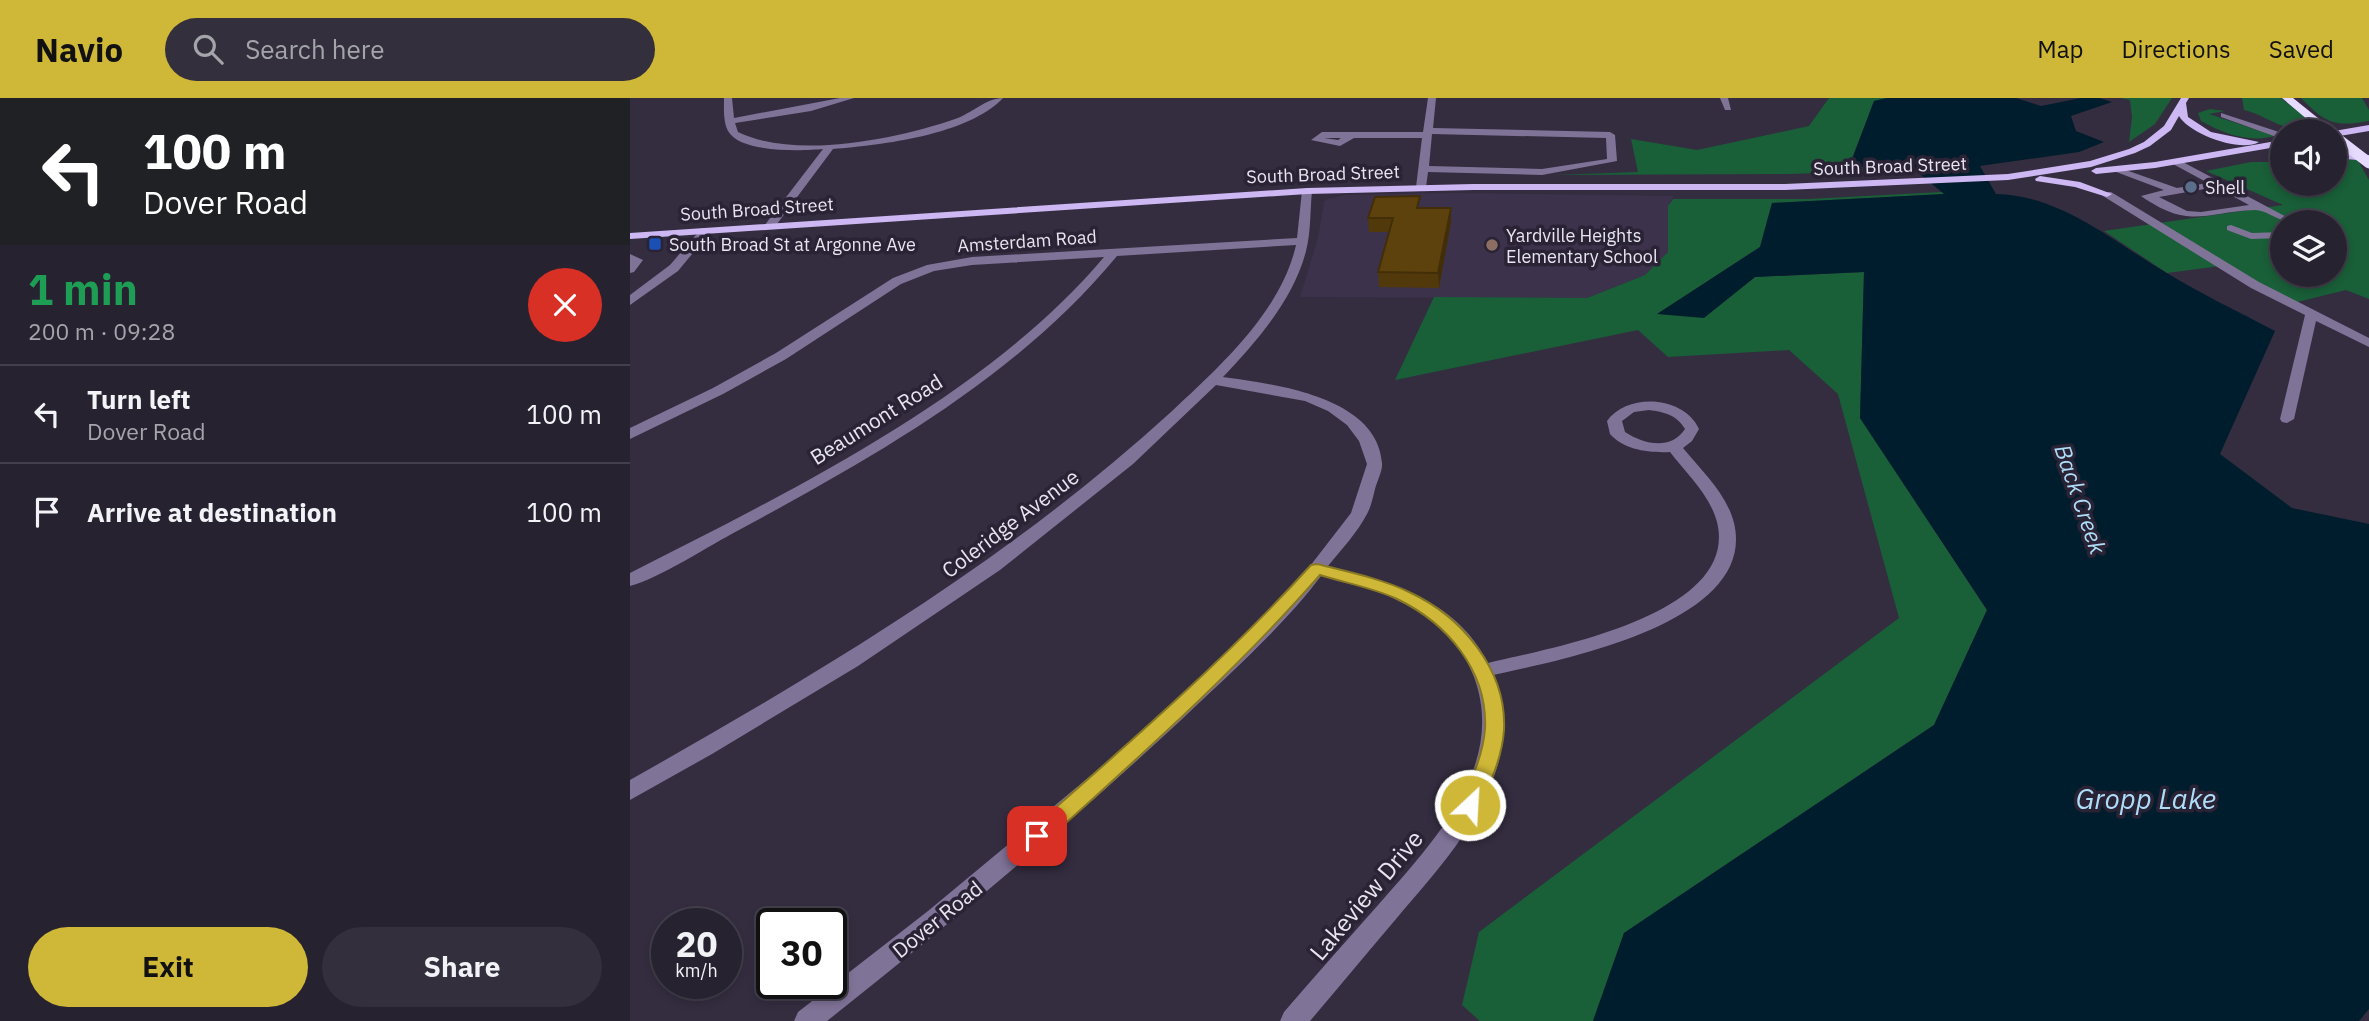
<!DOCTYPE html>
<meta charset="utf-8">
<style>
:root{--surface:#272230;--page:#332f3c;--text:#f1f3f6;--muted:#a4a4ab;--line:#433f4c;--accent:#cfb837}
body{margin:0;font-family:"IBM Plex Sans",sans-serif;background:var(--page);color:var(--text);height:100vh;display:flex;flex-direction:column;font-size:26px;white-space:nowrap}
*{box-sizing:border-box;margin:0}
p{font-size:23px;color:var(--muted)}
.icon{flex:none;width:38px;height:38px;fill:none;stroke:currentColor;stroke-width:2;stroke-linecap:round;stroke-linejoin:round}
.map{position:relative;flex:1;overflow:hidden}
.side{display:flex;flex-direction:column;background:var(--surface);width:630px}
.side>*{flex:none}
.top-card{background:#202124;color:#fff;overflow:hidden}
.tools{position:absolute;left:1640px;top:21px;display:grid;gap:14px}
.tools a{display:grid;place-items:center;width:77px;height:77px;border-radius:50%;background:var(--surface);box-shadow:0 4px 10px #0003,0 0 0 2px var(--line);font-size:35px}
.speed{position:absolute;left:21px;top:810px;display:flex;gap:14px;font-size:35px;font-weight:700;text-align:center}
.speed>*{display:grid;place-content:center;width:91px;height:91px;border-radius:50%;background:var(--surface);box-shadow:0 4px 10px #0003,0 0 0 2px var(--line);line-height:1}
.speed small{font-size:18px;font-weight:400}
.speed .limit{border:4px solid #111;border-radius:10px;background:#fff;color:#111}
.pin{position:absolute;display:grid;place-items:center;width:60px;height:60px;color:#fff;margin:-30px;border-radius:14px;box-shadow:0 4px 10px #0006}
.me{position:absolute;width:77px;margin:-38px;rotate:25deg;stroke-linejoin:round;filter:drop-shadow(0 0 5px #0008)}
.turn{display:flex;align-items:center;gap:24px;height:147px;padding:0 28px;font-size:32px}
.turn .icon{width:91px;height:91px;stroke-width:2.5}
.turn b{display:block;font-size:49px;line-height:60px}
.round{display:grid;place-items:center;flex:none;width:74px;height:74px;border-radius:37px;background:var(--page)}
.summary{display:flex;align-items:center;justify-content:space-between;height:119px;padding:0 28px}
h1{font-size:42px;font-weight:700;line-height:52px;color:#1e9e55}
.primary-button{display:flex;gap:14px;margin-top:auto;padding:14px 28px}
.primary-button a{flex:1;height:80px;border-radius:42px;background:var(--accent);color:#111;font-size:28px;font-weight:700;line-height:80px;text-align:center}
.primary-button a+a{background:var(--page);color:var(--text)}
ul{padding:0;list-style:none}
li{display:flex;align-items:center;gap:21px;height:98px;padding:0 28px;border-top:2px solid var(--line)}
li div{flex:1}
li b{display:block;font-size:26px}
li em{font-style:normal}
header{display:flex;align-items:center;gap:42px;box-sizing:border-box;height:98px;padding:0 35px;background:var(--accent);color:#111}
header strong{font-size:33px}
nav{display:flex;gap:38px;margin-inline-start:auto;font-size:24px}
.search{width:490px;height:63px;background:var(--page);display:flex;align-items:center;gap:18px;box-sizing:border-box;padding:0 24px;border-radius:38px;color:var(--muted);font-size:26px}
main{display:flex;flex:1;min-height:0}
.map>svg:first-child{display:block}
.built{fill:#3d324b}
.green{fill:#195f38;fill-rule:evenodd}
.water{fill:#001d2d}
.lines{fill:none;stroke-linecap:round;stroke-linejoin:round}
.minor{fill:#807398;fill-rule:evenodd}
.major{fill:#cdb8f4;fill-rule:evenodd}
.highway{fill:#e6daff;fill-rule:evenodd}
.highway-bridge{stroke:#e6daff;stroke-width:11}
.wall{fill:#51390b}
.shaded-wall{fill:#422e09}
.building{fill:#5e420d;stroke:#422e09;stroke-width:2}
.route{fill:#cfb837;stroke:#877824;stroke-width:2}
.service-dot{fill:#5c6f8a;stroke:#2a2335;stroke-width:2.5}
.transit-dot{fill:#1a4fb4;stroke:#2a2335;stroke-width:2.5}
.education-dot{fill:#8d6e63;stroke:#2a2335;stroke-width:2.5}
.labels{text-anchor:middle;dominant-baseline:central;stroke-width:7;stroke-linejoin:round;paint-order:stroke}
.far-street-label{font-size:18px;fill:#e8e4f0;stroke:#2a2335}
.far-poi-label{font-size:18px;fill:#e8e4f0;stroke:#2a2335;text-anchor:start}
.street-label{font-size:21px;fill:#e8e4f0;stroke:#2a2335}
.water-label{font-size:23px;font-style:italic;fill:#adddf9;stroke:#2a2335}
.near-street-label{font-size:24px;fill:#e8e4f0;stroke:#2a2335}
.near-water-label{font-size:28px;font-style:italic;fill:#adddf9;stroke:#2a2335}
</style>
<header>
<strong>Navio</strong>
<div class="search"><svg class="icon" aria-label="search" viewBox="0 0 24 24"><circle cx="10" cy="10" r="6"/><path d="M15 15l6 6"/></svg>Search here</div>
<nav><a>Map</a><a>Directions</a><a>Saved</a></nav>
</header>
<main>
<section class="side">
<div class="top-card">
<div class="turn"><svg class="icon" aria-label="left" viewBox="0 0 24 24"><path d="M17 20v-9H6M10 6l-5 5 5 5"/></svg><div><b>100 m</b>Dover Road</div></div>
</div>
<div class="summary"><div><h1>1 min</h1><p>200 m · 09:28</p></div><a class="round" style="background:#d93025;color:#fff"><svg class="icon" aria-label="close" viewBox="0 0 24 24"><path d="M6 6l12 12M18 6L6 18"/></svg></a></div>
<ul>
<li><svg class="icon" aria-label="left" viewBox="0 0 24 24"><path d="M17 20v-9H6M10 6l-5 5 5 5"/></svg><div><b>Turn left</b><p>Dover Road</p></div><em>100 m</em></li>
<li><svg class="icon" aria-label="arrive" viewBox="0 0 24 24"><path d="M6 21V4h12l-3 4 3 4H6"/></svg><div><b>Arrive at destination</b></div><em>100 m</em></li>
</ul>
<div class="primary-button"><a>Exit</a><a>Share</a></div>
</section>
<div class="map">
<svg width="1739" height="923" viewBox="0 0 1739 923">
<rect width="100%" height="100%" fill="#342d40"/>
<!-- built -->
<path class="built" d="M824 95 1043 98 1038 109V154L1015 177 957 200 670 199 688 140 694 104 698 101 715 97Z"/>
<!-- green -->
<g class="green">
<path d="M1199 0H1257L1244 3 1221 63 1242 73 1160 76 925 77 1008 74 1001 41 1067 52 1179 28Z"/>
<path d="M1491 0H1542L1525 26 1499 44 1502 19 1500 2Z"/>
<path d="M1612 0H1651L1685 27C1660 40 1637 17 1614 12Z"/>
<path d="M1671 0H1732L1739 12V23C1705 29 1696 26 1671 0Z"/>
<path d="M1580 11 1595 13 1579 16 1645 38C1618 45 1595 36 1571 23L1568 15Z"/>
<path d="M1727 61 1739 82V201L1716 192 1655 207 1590 168 1537 175 1474 133 1653 107 1576 73 1621 64H1652V86H1704L1705 62ZM1652 124H1704V177H1652Z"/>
<path d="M1312 94 1316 96 1142 105 1130 149 1029 215 1074 219 1125 179 1234 174 1230 320 1357 512 1304 627 994 835 963 923H850L832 907 849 834 1269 520 1208 296 1159 252 1038 259 1008 232 765 282 804 199 957 200 1015 177 1038 154V108L1043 101H1178Z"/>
</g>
<!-- water -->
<path class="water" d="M1257 0H1386L1411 8 1451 0H1469L1482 4 1441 18 1446 33 1474 44 1449 54 1350 68 1366 96C1430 97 1483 143 1535 174 1571 196 1609 214 1645 233L1590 356 1662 410 1739 426V911L1729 923H963L994 835 1304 627 1357 512 1230 320 1234 174 1125 179 1074 220 1027 216 1130 149 1142 105 1314 96 1285 72 1242 73 1221 64 1244 3Z"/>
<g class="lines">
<!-- minor -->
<g class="minor">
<path d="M94 0H102L104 20 210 0H224L181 13 105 25 108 34C165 62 267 41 325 21 341 16 356 0 373 0 338 37 252 47 203 51L144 130 140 131 134 128 193 51C171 53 110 55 98 33 93 23 94 10 94 0Z"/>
<path d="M798 0H806L803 30 980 34 985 37 987 63 912 77 798 74 796 89 791 92 786 89 792 40H724L710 48 681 42 692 34H793ZM802 36 976 40 977 61 912 71 799 68ZM694 40H711L708 42Z"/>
<path d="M1090 0H1098L1101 12H1095Z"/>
<path d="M1591 15 1652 35V41L1591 19Z"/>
<path d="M1543 62H1549L1666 124C1648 125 1638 112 1625 112 1574 114 1560 132 1511 98L1534 92 1481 72 1490 70 1547 90 1578 85 1543 66ZM1586 89 1619 107 1571 114 1557 113 1529 99Z"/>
<path d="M677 90 682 93C680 113 681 134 676 153 664 201 626 244 593 279 643 286 747 298 752 365 753 372 747 383 745 391 743 399 741 409 737 416 727 435 711 452 698 468 763 488 824 499 858 565 921 550 1110 517 1087 424 1080 397 1056 375 1040 354 1019 355 994 352 980 336L977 323C998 294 1054 298 1069 331L1062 343 1053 350C1071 372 1097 396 1104 425 1128 525 930 562 863 577 875 606 877 636 868 666 851 726 805 775 766 821 737 855 709 889 680 923H650L654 914C685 878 717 842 749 806 803 744 877 668 844 579 831 543 801 518 767 502 743 490 716 485 691 478 651 531 598 577 550 623 437 728 318 827 197 923H164L168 914 298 813 494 650 590 563 670 481 721 415 737 366 729 343 717 327 698 313 675 303 586 287 503 366 370 472 228 568 82 656 0 702V682C191 574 378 463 541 314 589 269 651 214 666 147L487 158C387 279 246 358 109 432 80 447 30 480 0 488V475C161 393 357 298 474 159L342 167 304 173 271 186 156 261 93 296 0 341V330L83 290 146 255 263 180 297 167 342 159 667 140 672 93ZM1019 312C1034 314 1047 317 1055 331 1041 353 1013 346 995 334L992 323 1004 314Z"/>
<path d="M1473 94H1481L1629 184 1739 240V249L1686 223 1664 321 1657 325 1652 324 1650 321 1675 217 1621 190 1473 98Z"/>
<path d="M1601 127 1622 135 1652 134V140L1621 141 1597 132V128Z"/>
<path d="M72 130 82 132 48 173 0 207V197L40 167Z"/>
<path d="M0 156 13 162 4 174 0 175Z"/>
</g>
<!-- major -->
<g class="major">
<path d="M1551 0H1559L1556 5 1558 19 1581 34 1629 44C1611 55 1559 36 1549 18L1541 32 1520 48 1505 55 1461 69 1378 82 1155 92H843L677 96 0 141V135L677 90 843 86H1155L1378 76 1460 63 1499 51 1514 44 1534 28Z"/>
<path d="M1739 27V33L1704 39V33Z"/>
<path d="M1652 42V48L1525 70 1466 76 1461 73 1466 70 1525 64Z"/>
<path d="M1704 54 1739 57V63L1704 60Z"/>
<path d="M1410 78 1450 84 1482 96 1477 99 1445 89 1406 83 1405 81Z"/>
</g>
<!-- highway -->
<path class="highway" d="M1652 0H1663L1704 33H1691Z"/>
<!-- highway-bridge -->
<path class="highway-bridge" d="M1704 38 1739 65"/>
</g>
<!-- wall -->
<path class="wall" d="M790 110 821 124 809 190 749 189 748 174 759 134H739L738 120Z"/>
<!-- shaded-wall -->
<path class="shaded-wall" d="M821 110V124L809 190 808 175Z"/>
<!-- building -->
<path class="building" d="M790 98 787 110H821L808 175 748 174 763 120H738L745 99Z"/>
<!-- route -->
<path class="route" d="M687 466C715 473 753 481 779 494 831 518 877 571 874 632 872 660 860 687 847 712L840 715 833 712 830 707C841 682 853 658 855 631 858 573 817 525 767 501 744 490 715 485 690 477 605 574 510 658 415 744L407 746 400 744 397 738 400 732C497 647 594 563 681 467Z"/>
<!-- markers -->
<circle class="service-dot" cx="1561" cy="89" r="7"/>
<rect class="transit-dot" x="18" y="139" width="14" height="14" rx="3.5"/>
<circle class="education-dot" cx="862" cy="147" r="7"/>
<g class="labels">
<!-- far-street labels -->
<g class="far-street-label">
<text transform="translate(1260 68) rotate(-2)">South Broad Street</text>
<text transform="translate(693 76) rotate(-2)">South Broad Street</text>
<text transform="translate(127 111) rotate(-4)">South Broad Street</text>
<text transform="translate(397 143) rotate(-4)">Amsterdam Road</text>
</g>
<!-- far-poi labels -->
<g class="far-poi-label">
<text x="1575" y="89">Shell</text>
<text x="876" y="137">Yardville Heights<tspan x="876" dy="21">Elementary School</tspan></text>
<text x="39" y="146">South Broad St at Argonne Ave</text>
</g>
<!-- street labels -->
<g class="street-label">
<text transform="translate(246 321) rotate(-32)">Beaumont Road</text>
<text transform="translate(380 425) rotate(-37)">Coleridge Avenue</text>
<text transform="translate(307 821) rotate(-39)">Dover Road</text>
</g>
<!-- water labels -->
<g class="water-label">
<text transform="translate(1451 401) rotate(71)">Back Creek</text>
</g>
<!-- near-street labels -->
<g class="near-street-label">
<text transform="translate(736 797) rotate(-50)">Lakeview Drive</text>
</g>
<!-- near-water labels -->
<g class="near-water-label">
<text x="1516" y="700">Gropp Lake</text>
</g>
</g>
</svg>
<div class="tools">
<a><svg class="icon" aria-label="sound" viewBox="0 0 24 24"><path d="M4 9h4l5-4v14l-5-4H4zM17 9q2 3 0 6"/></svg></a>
<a><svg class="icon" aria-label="layers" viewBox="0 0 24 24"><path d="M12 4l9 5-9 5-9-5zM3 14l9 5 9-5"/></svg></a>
</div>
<div class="speed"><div>20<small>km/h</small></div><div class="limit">30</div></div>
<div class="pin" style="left:407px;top:738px;background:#d93025"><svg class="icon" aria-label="arrive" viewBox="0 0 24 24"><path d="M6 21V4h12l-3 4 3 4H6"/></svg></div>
<svg class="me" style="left:840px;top:707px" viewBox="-20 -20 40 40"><circle r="17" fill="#cfb837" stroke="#fff" stroke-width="3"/><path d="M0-11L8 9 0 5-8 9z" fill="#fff"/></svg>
</div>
</main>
